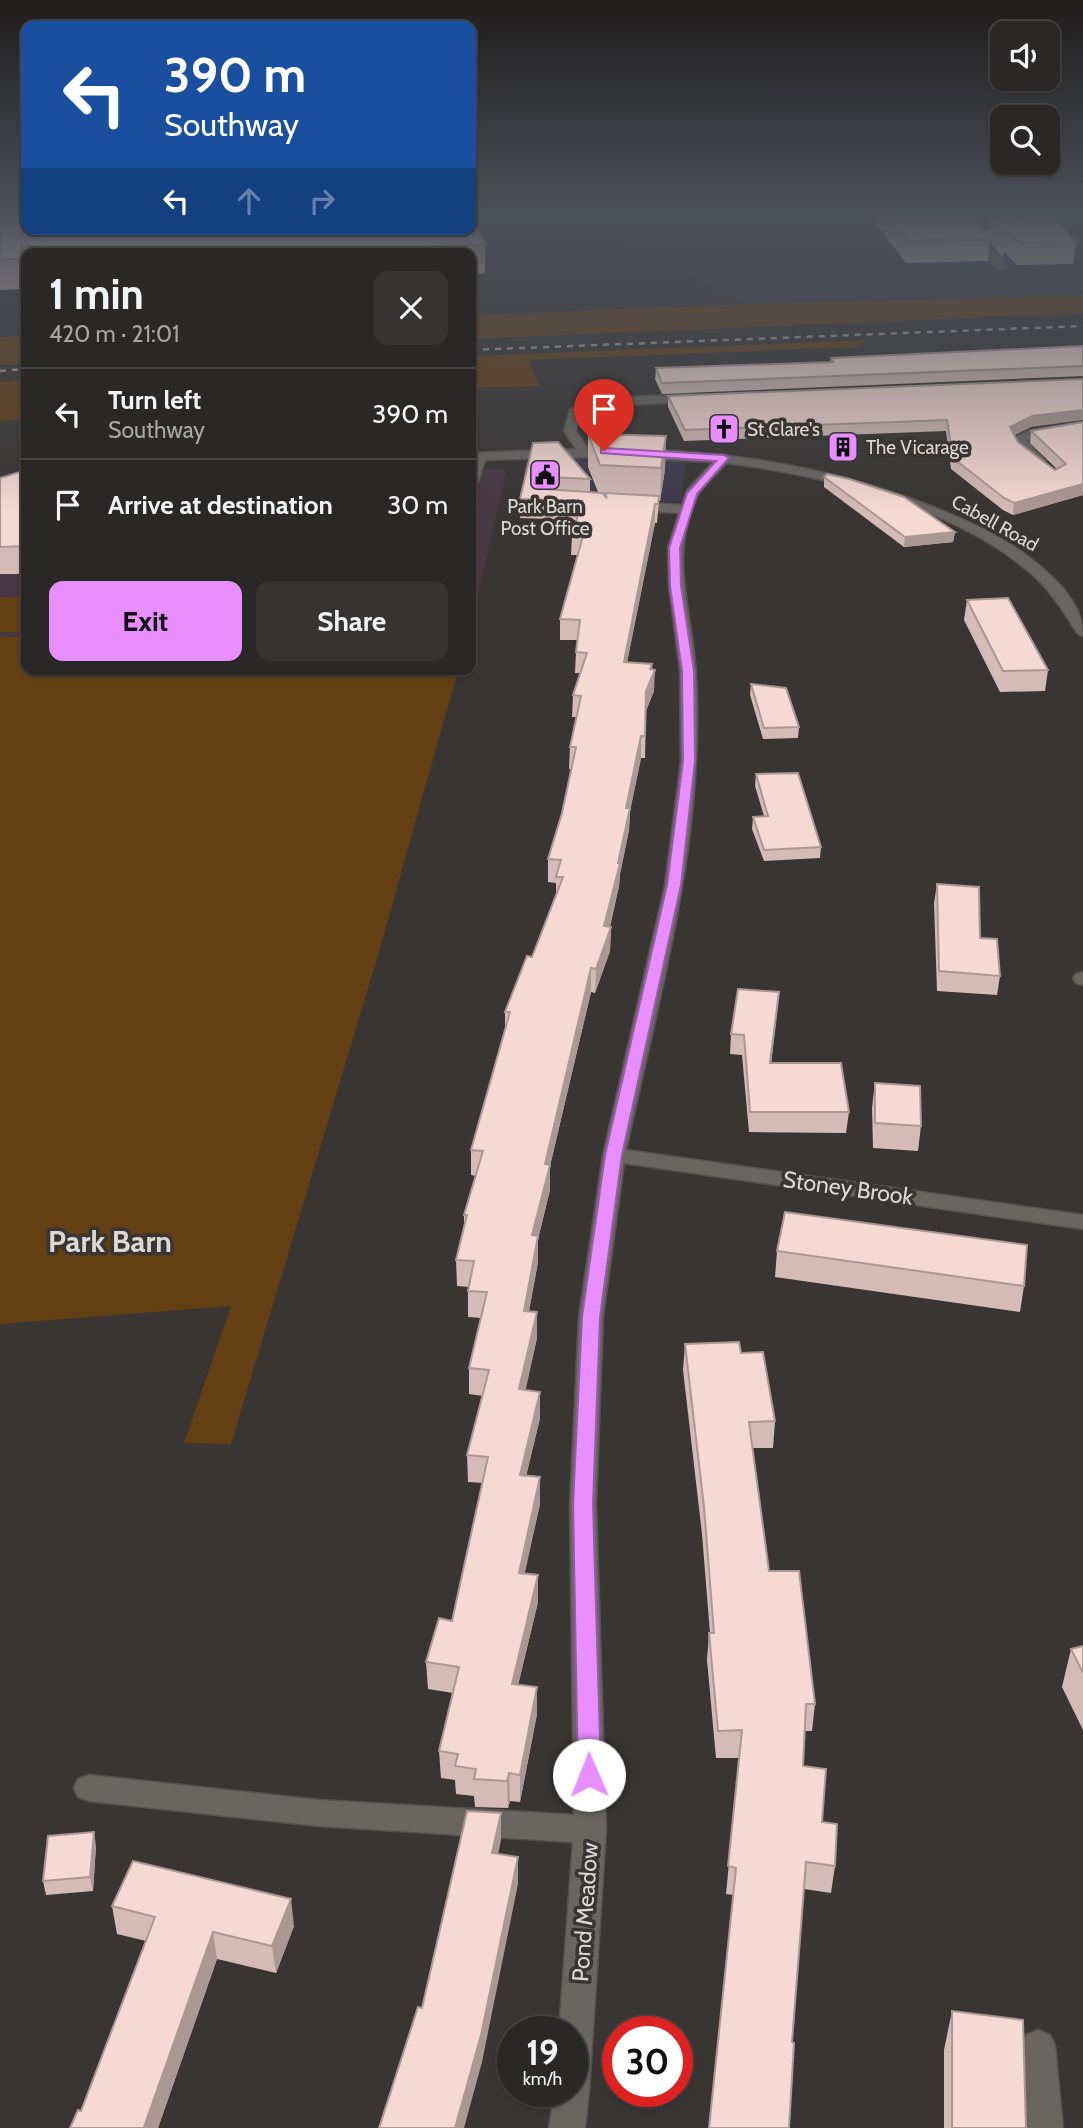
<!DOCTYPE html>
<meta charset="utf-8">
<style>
:root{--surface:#2a2826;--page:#363432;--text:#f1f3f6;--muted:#a5a6a7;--line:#464443;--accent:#e98efe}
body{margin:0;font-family:Cabin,sans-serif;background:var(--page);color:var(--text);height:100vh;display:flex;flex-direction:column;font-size:26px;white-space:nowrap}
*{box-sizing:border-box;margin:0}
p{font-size:23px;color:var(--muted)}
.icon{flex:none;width:38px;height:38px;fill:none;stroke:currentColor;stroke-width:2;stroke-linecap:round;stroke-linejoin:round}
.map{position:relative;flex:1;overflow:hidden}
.panel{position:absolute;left:21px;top:248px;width:455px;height:427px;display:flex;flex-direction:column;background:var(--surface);border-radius:14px;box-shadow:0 2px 5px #0004,0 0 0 2px var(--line)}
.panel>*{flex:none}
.banner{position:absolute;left:21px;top:21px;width:455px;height:214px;border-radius:14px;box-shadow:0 2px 5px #0004,0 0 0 2px var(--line);background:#1a4fa0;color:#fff;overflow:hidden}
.controls{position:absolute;left:990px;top:21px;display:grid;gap:14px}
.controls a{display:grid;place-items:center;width:70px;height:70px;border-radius:14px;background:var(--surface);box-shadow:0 2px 5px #0004,0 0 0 2px var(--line);font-size:35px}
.speed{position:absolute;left:497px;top:2016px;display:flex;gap:14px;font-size:35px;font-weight:700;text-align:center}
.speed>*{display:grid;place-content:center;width:91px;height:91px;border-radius:50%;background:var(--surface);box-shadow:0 2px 5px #0004,0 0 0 2px var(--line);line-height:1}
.speed small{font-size:18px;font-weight:400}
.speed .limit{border:10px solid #d22;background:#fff;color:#111}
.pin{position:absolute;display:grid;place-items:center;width:60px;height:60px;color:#fff;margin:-72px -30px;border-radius:50% 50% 50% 0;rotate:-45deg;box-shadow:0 0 7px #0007}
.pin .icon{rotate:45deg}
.me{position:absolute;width:77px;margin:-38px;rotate:359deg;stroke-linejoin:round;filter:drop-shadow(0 0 5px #0008)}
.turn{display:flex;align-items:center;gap:24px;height:147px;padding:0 28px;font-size:32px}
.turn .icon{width:91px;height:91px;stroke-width:2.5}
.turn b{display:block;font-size:49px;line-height:60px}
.lanes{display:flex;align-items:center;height:66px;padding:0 28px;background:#0003;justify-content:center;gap:35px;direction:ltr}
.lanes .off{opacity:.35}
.round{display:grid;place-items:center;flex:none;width:74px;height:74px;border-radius:14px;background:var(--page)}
.overview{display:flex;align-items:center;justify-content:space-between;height:119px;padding:0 28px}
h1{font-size:42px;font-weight:700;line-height:52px}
.cta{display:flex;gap:14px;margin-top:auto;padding:14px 28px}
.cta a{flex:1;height:80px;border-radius:14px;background:var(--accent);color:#111;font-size:28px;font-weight:700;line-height:80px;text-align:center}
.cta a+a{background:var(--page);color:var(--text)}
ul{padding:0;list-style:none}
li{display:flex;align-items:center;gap:21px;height:91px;padding:0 28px;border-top:2px solid var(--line)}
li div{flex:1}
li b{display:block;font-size:26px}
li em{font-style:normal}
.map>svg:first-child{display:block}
.commercial{fill:#3e3b4c}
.education{fill:#483843}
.green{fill:#643f14}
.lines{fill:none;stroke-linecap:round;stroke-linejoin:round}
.minor-casing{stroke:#54514f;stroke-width:3}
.minor{fill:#696662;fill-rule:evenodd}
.rail{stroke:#a6a3a1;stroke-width:2.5;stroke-dasharray:6 6;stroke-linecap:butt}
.wall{fill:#d4bbb5}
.shaded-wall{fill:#ac9893}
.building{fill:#f6d9d2;stroke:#ac9893;stroke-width:2}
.route{fill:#e98efe;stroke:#975ca5;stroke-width:2}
.labels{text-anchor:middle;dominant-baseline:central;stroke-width:7;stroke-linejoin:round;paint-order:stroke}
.far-poi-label{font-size:19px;fill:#dbd8d6;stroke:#383532;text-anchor:start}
.far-street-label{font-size:19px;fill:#dbd8d6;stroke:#383532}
.street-label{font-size:23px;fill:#dbd8d6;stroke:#383532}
.district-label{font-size:30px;font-weight:bold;fill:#dbd8d6;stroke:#383532}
</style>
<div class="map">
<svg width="1083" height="2128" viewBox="0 0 1083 2128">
<rect width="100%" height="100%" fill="#383532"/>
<!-- commercial -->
<g class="commercial">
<path d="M570 213H1083V295L744 304Z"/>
<path d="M621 453 687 457 681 502 521 497 525 459Z"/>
</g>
<!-- education -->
<g class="education">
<path d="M499 469 506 472 477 601H471V470Z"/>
<path d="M26 487V637H0V489Z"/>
</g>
<!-- green -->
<g class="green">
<path d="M1083 295V313L471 339V316L744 304Z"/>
<path d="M26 336V364L0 365V337Z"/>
<path d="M869 340 856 347 529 360 539 386 471 388V356Z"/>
<path d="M26 380V419L0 421V382Z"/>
<path d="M0 597 26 598V633L0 632Z"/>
<path d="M0 637H26V670H458L379 952 231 1444 184 1443 231 1306 0 1324Z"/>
</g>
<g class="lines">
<!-- minor casing -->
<g class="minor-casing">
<g id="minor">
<path d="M883 213H1037L1032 216 962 219 888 216Z"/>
<path d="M967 227H975L1006 265V269H998L967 231Z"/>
<path d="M694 394 700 398 698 401 609 406 580 414 576 431 588 449C706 447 823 463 933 507 971 522 1009 539 1040 566 1062 585 1083 606 1083 636L1078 634C1065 615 1054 595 1037 579 960 507 827 476 726 463 718 473 704 484 698 495 668 555 692 611 696 673 706 834 660 993 626 1150L1083 1215V1229L624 1163 603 1317 596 1504 606 1829 589 2091 585 2128H549L555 2091H572V2032H559L573 1842 319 1826 89 1801 78 1797 74 1788 78 1779 89 1775 319 1800 574 1815 570 1504 579 1317 603 1155 665 885 681 761 680 671 669 586 668 548 679 513 633 510 626 506 633 502 682 505 687 490 713 462 594 457 485 460 478 482 471 486V453L576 449 564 431 570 409 608 398Z"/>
<path d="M1083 422V430L1026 440 1046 461 1039 465 1034 464 1011 439 1031 430Z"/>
<path d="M1083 972V985L1076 983 1073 978 1076 974Z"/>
<path d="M1038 2030 1050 2035 1055 2046 1063 2128H1027L1021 2046 1026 2035Z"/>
</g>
</g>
<!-- minor -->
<use href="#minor" class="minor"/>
<!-- rail -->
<g class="rail">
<path d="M471 350 1083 326"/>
<path d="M0 371 26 369"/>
</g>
</g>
<!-- wall -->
<g class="wall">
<path d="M0 213 485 244V273L471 274V254H26V275L23 289 0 290Z"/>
<path d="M878 213H961L987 234 989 216 1076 242 1073 264 1017 265 1004 252 1003 258 990 242 988 261 906 263 877 225Z"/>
<path d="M1083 346V376L662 394 655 379 656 368 830 362 831 358Z"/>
<path d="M1083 379 1031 427 1014 435 1018 442 1055 470 1057 469 1030 443 1031 431 1083 422V495L1013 515 1003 510 951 469 946 431 684 441 668 407V396Z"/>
<path d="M588 434 666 436 665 469 660 501H659L657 523H655L627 662 652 664 654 691 646 711 645 758H641L630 811 629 830 620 874 619 886 610 927H611L610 951 595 993 591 992 550 1166V1190L538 1239V1262L529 1311 537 1312V1338L525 1390 540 1418 526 1476 540 1504 524 1573 538 1575V1602L518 1685 537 1714 520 1802 510 1801 508 1808 475 1807 474 1796 456 1794 455 1780 441 1778 439 1751 453 1693 428 1689 426 1662 452 1621 483 1483 468 1482 467 1455 483 1396 469 1394V1368L481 1318 468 1317V1291L469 1287 457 1286 456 1260 464 1227V1215L476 1176 471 1175V1150L505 1030V1012L532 957 556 895V883L548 882V859L562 813 572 769H569L570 747 577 717H572L573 695 580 673H575L576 652 577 640H560V619L578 555H571L572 536 576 520 520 518V499L533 443 590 479V492H598L588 467Z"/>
<path d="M26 470V574H0V478Z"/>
<path d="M824 477 955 532 953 542 904 547 824 487Z"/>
<path d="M967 600 1048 670 1045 691 1000 692 964 620Z"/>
<path d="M751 684 799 727 798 738 763 739 750 695Z"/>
<path d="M756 774 821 847 820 858 764 861 752 829 753 817 764 816 755 786Z"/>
<path d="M937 884 980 938 1000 976 997 995 937 991 934 903Z"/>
<path d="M779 992 771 1063 849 1112 846 1133 749 1132 742 1055 730 1054 731 1034Z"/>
<path d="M875 1083 921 1126 918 1151 873 1148 872 1108Z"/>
<path d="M777 1251 1024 1286 1020 1312 775 1277Z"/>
<path d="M685 1344 741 1353 775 1421 773 1448H752L769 1571 815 1704 812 1731H805L803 1766 822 1822 835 1866 831 1893 804 1889 792 2042 789 2128 733 1895 726 1894 739 1758H716L707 1660 709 1633H710L702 1534 683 1370Z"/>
<path d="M1083 1646V1730L1062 1687 1071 1649Z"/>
<path d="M96 1846 93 1891 46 1895 43 1881Z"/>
<path d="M112 1906 294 1926 276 1973 217 1959 158 2128H70L81 2111 146 1941 117 1934Z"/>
<path d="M952 2011 1026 2128H944V2050Z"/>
</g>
<!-- shaded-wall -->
<g class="shaded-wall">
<path d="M22 246 26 275 23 289 19 259Z"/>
<path d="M1083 410V420L1031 427 1009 438 1010 427 1032 416Z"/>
<path d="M666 436 665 469 660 501 661 468Z"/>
<path d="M547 477V495L538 482Z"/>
<path d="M1083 484V495L1013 515 1014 503Z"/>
<path d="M655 504V523L623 683 624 662Z"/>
<path d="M955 532 953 542 904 547 905 537Z"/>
<path d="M652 664V677L655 670 654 691 645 712 646 691 650 669Z"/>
<path d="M641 736V758L630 811 629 830 620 874 619 886 607 937 611 927 610 951 595 993 596 969 618 863 626 808Z"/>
<path d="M591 968V992L550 1166V1190L538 1239V1262L524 1337V1311L532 1235 545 1164Z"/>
<path d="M779 992 777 1013 769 1083 770 1063Z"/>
<path d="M537 1312V1338L520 1416 519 1389Z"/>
<path d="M540 1392V1418L520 1502V1475Z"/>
<path d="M540 1477V1504L519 1600V1573Z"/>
<path d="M538 1575V1602L512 1711V1684Z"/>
<path d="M537 1687V1714L520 1802V1775Z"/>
<path d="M509 1773 510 1801 508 1808 507 1781Z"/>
<path d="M501 1813V1840L493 1880 492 1853Z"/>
<path d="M94 1832 96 1846 93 1891 90 1877Z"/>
<path d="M518 1857V1884L482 2062 464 2128H455Z"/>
<path d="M291 1899 294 1926 276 1973 272 1946Z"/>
<path d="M213 1932 217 1959 158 2128H144Z"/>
</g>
<!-- building -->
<g class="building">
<path d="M0 213H26V229H471V213L485 244 292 252V254H110L111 249 22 246 19 259 0 260Z"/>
<path d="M886 213H961L971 214 991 239 909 241Z"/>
<path d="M1006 213H1049L1076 242 1020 243 1006 230V236L989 216Z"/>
<path d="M1083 346V366L662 383 656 368 833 362 831 358Z"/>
<path d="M1083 379V410L1032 416 1010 427 1018 442 1055 470 1066 464 1031 431 1083 422V484L1014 503 1004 498 953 458 947 420 685 430 668 396Z"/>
<path d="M588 434 666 436 661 468 600 465Z"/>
<path d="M558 442 590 479 547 477 538 482 546 489 602 493 607 498 605 493 659 496 658 504H655L624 662 652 664 650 669 655 670 646 691 645 736H641L626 808H630L618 863H620L604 926 611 927 596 969 591 968 545 1164 550 1165 532 1235 538 1236 524 1311 537 1312 519 1389 540 1392 520 1475 540 1477 519 1573 538 1575 512 1684 537 1687 520 1775 509 1773 507 1781 474 1779 476 1769 455 1766 458 1754 439 1751 459 1667 426 1662 439 1618 452 1621 488 1457 467 1455 489 1370 469 1368 487 1292 468 1291 474 1261 456 1260 467 1215H464L483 1151 471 1150 510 1012H505L527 956 532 957 563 877H556L561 860 548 859 562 813 576 747H570L581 696 573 695 587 653 576 652 580 620 560 619 583 536H572L582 501 520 499 533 443Z"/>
<path d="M26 470V546L0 547V478Z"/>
<path d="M827 474 849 479 904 497 955 532 905 537 824 477Z"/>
<path d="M1008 598 1048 670 1003 671 967 600Z"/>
<path d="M751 684 786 688 799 727 764 728Z"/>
<path d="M798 773 821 847 764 850 753 817 768 816 756 774Z"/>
<path d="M937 884 979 887 980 938 997 939 1000 976 939 971Z"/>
<path d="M738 989 779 992 770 1063H841L849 1112H750L744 1035 731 1034Z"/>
<path d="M875 1083 920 1086 921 1126 875 1123Z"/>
<path d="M785 1212 1027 1245 1024 1286 777 1251Z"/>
<path d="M739 1342 741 1353 763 1352 775 1421 749 1422 769 1571H799L815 1704H806L803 1766 826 1769 822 1822 837 1824 835 1866 806 1862 792 2042 794 2043 789 2128H709L736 1868 728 1866 742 1730 718 1731 709 1633H714L704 1507 685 1344Z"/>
<path d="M1083 1646V1673L1071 1649Z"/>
<path d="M467 1811 501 1813 492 1853 518 1857 481 2035 455 2128H379L418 2007 422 2008Z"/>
<path d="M94 1832 90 1877 43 1881 48 1836Z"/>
<path d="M133 1861 291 1899 272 1946 213 1932 144 2127 147 2128H70L78 2110 81 2111 155 1917 112 1906Z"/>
<path d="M952 2011 1023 2020 1026 2128H952Z"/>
</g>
<!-- sky -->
<linearGradient id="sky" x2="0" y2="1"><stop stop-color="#1f1d1c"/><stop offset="0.42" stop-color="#4d515a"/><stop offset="1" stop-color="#4d515a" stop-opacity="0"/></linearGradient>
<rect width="1083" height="511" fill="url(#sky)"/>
<!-- route -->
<path class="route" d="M604 448 724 455 729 458 697 494 680 548 681 586 694 671 695 761 681 885 622 1155 600 1317 593 1504 601 1775 597 1782 589 1785 581 1782 578 1775 573 1504 582 1317 605 1155 667 885 683 761 682 671 670 586 669 548 687 493 716 461 601 453V449Z"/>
<!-- icons -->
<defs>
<g id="church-square" transform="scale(1.575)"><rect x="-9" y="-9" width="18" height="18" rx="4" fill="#e98efe" stroke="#383532"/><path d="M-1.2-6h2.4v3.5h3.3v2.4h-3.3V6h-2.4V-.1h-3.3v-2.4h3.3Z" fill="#111"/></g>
<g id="building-square" transform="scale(1.575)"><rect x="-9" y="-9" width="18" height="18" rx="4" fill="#e98efe" stroke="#383532"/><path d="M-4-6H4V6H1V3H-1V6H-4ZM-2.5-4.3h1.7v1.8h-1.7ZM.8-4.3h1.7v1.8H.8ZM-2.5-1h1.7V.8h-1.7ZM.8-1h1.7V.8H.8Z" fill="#111"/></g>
<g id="civic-square" transform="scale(1.575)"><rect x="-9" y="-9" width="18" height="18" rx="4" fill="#e98efe" stroke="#383532"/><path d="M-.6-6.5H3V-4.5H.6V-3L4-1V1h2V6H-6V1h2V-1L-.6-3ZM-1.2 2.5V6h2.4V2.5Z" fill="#111"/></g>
</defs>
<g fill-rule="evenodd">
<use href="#church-square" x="724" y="429"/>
<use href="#building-square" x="843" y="447"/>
<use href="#civic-square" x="545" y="475"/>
</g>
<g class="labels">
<!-- far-poi labels -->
<g class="far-poi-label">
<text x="747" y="429">St Clare's</text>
<text x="866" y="447">The Vicarage</text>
<text x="545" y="506" text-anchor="middle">Park Barn<tspan x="545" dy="22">Post Office</tspan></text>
</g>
<!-- far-street labels -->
<g class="far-street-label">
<text transform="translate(995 523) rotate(29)">Cabell Road</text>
</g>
<!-- street labels -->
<g class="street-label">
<text transform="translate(848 1188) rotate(8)">Stoney Brook</text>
<text transform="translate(585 1912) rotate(-86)">Pond Meadow</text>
</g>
<!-- district labels -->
<g class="district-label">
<text x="110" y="1241">Park Barn</text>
</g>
</g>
</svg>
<div class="controls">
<a><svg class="icon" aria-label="sound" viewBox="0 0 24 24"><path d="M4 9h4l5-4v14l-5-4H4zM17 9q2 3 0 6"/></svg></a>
<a><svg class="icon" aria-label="search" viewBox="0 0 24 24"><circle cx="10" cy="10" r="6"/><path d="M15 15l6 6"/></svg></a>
</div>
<div class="speed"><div>19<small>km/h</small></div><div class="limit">30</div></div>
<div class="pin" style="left:604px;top:451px;background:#d93025"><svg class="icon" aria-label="arrive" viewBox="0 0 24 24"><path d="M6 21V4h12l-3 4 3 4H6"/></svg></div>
<svg class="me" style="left:589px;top:1775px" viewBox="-20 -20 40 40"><circle r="19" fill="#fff"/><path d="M0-13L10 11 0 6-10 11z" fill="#e98efe"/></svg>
<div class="banner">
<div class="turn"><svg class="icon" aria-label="left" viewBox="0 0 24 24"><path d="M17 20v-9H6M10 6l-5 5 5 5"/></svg><div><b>390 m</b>Southway</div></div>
<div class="lanes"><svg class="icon" aria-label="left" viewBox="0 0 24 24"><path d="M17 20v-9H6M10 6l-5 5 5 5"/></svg><svg class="icon off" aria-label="ahead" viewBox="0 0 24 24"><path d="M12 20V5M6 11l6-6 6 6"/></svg><svg class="icon off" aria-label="right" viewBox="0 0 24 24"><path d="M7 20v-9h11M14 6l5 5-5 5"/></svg></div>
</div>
<section class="panel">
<div class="overview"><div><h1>1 min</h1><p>420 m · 21:01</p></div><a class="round"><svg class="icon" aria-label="close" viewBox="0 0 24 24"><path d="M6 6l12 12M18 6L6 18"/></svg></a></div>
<ul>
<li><svg class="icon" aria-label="left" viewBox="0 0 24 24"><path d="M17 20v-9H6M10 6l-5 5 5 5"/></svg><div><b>Turn left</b><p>Southway</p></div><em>390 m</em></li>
<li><svg class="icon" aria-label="arrive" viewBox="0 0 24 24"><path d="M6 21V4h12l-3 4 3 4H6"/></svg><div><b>Arrive at destination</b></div><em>30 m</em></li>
</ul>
<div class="cta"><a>Exit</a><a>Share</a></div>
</section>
</div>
